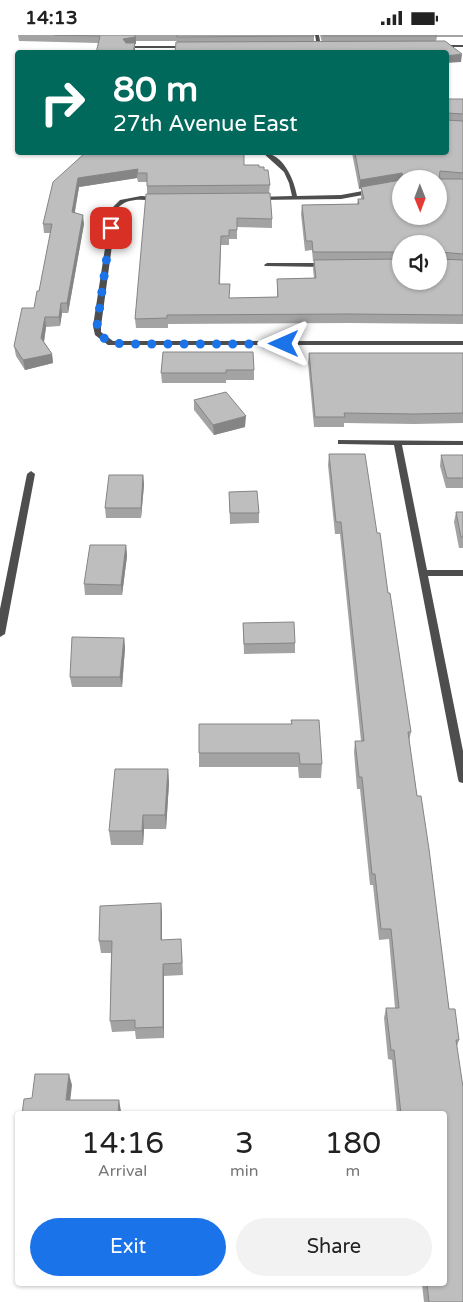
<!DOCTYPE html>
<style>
:root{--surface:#fff;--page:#f2f2f2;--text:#222;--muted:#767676;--accent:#1a73e8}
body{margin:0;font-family:"Varela Round",sans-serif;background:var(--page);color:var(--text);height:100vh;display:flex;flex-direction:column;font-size:19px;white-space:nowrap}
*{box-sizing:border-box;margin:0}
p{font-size:16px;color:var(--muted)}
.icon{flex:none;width:28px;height:28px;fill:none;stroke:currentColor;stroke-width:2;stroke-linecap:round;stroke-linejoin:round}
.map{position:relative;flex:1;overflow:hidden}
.drawer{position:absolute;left:15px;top:1076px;width:432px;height:175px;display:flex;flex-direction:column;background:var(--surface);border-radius:5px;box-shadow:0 1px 4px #0004}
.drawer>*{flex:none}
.banner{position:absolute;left:15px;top:15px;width:434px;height:105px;border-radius:5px;box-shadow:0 1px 4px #0004;background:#00695c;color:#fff;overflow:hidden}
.needle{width:32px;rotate:179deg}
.controls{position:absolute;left:392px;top:135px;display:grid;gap:10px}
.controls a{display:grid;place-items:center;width:55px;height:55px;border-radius:50%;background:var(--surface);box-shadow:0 1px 4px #0004;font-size:25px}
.pin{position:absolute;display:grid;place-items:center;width:42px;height:42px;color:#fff;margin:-21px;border-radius:10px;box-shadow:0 2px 8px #0006}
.me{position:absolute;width:55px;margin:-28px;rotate:270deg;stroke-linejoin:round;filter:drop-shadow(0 0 4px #0008)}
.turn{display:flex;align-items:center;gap:18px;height:105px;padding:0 15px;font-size:22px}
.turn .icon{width:65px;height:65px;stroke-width:2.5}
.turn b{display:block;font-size:35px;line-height:42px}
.eta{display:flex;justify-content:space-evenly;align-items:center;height:85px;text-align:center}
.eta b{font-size:30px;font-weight:600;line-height:35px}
.primary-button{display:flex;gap:10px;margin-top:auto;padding:10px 15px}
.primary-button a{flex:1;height:58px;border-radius:30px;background:var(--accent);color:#fff;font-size:20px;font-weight:600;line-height:58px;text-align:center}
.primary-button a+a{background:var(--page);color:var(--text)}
.status{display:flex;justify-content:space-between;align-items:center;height:35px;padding:0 25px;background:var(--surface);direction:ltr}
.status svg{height:14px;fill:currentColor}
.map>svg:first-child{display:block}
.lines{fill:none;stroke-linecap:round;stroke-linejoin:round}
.minor{fill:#4e4e4e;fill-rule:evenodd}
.wall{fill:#a3a3a3;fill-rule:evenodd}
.shaded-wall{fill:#858585}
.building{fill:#bebebe;stroke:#858585}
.route{stroke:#1a73e8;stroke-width:9;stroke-dasharray:0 16.2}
</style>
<div class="status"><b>14:13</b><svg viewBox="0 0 49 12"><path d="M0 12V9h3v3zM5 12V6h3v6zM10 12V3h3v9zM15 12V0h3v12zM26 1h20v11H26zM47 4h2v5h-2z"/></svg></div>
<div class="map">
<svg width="463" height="1267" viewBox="0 0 463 1267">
<rect width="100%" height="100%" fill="#fff"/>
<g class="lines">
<!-- minor -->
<g class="minor">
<path d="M315 0H319L321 12 317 11Z"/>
<path d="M439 10H463V12H437Z"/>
<path d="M125 11H187L189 12 187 13H127Z"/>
<path d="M263 118C283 118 294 144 297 161L341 160 401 149V153L341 164 255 165 254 164 257 162 292 161 289 148 284 137Z"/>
<path d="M141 161 160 162 163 164 160 166C146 165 127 161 117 174L101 291V297L113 306H463V310H108L95 300 93 291 111 174 120 165Z"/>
<path d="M267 228H325L328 230 325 232 265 231 264 230Z"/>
<path d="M338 405 463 406V410H402L427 535H463V541H428L463 716V748L459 747 458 744 394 410 341 409H338Z"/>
<path d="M31 436 35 439 5 599 0 602V574L27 439Z"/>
</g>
</g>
<!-- wall -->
<g class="wall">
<path d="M18 0H314V7H322L320 0H463V2H437L436 6 461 27 446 18 177 7V6H136V9H135V15L98 8 19 6Z"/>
<path d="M446 64H463V289L349 288 168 289V293H136L135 284 147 159V147H138L137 143 79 152 75 177 84 189 68 278H62L60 291 46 292 44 307 52 319 53 328 25 335 16 321 14 311 34 273 39 256 51 198H44L43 189 85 118 244 130 259 132 264 135 270 150 269 158 272 184V193L237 192V204H229V210H221L220 249 230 263 277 262V244L314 243 313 234 314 226H313L312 215 305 216 301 179 302 170 357 169 358 164H361V153L359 154 352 118H446ZM401 144H439L401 181ZM401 209 439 246H401Z"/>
<path d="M163 317 254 335V345H226V348H162L161 338Z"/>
<path d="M309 318H463V388L414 389 344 388V392H314L308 328Z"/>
<path d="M194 365 245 392 214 400 194 375Z"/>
<path d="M329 419 377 498 388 558 411 697 409 706 449 974 459 1005 457 1011 463 1267H424L422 1249H445V1079H397L392 1025 388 1024 384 983 386 973H395L389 904 379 905 373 850H370L360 754H357L354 717 355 706H361L340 499H335L328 430Z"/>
<path d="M441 420H463V453H446L440 431Z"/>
<path d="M143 440 144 450 141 483H106L105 473Z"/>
<path d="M229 457 259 478V488L230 489Z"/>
<path d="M456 477H463V513H459L454 487Z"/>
<path d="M126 510 127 521 122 560H85L84 549Z"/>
<path d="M243 588 295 608V618L244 619Z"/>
<path d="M124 603 125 613 122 652H72L70 642Z"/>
<path d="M291 685 322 729 321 743H299L298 732H199V718L291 689Z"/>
<path d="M168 734 169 748 166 794H144L143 810H111L109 796Z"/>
<path d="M161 868 162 880V905L182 916 183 940 164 941V1003L136 1004 135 996 112 997 110 986 111 918H101L99 906Z"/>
</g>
<!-- shaded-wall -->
<g class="shaded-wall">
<path d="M136 0V9H135V18H133L123 11V4Z"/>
<path d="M462 19 461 27 446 28V21Z"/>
<path d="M138 134 137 143 79 152 73 186 72 177 78 143Z"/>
<path d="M402 138 401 147 359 154 360 145Z"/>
<path d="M83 180 84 189 68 278 67 268Z"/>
<path d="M61 268 62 278 60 291 59 282Z"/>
<path d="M45 282 46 292 43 313 41 303Z"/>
<path d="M52 319 53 328 25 335 23 325Z"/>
<path d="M246 381 245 392 214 400 213 390Z"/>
<path d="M143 440 144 450 141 483V473Z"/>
<path d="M126 510 127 521 122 560 121 550Z"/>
<path d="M124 603 125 613 122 652 120 642Z"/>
<path d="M168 734 169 748 166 794 165 780Z"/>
<path d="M143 780 144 794 143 810 142 796Z"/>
<path d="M161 868 162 880V917L161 905Z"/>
<path d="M163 929 164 941V1003L163 992Z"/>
<path d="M69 1039 72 1050 69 1076 66 1065Z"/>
<path d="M119 1065 121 1076V1079H118Z"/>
</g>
<!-- building -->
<g class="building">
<path d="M54 0H136L135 2 123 4 126 8H135L133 18H96L100 1Z"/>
<path d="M177 0H314V1L177 2Z"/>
<path d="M323 0H435L437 1H323Z"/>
<path d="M445 6 462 19 446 21V18H175L176 7Z"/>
<path d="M446 64H463V79L447 78 446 83Z"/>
<path d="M446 85 463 86V138L440 136 439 144H463V219L440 217 439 224 463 225V280L349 279 167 280V283L135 284 146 159 270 158 272 184 237 183V195H229V201H221L219 249H230L229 263 278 262 277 244 316 243 314 225 401 224V246H439V209H401V217H313L312 206H306L302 170 359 169 358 164H364L361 152 401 145V181H439V144H404L402 138 360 145 355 118H446Z"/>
<path d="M85 118H244V130H259V132H264V135H268L270 150 147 151V138H137L138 134 78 143 72 177 83 180 67 268H61L59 282H45L41 303 52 319 23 325 14 311 22 273H34L37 256H39L52 189H43L53 147Z"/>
<path d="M163 317H253L254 335H226V338H161Z"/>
<path d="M309 318H463V378L415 379 344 378 345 382H315Z"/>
<path d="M226 357 246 381 213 390 194 365Z"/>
<path d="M329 419H365L377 498H380L388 558H390L411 697H408L417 761H421L429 814 449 974H455L459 1005H456L463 1052V1267H429L427 1249H445V1079H401L394 1015H391L386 973H399L391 894H381L375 839H372L362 742H359L355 706H364L341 487H336Z"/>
<path d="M441 420H463V443H447Z"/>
<path d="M109 440H143L141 473H105Z"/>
<path d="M257 456 259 478H230L229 457Z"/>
<path d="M456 477H463V502H461Z"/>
<path d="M90 510H126L121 550 84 549Z"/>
<path d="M294 587 295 608 244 609 243 588Z"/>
<path d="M72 602 124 603 120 642H70Z"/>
<path d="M291 685H319L322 729H300L299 718H199V689H292Z"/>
<path d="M115 734H168L165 780H143L142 796H109Z"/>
<path d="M161 868V905L181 904 182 928 163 929V992L135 993V985L110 986 112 906H99L100 871Z"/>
<path d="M35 1039H69L66 1065H119L118 1079H22L24 1064 32 1063Z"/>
</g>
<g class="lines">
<!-- route -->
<path class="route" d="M111 193 97 291C100 305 111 308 124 309H284"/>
</g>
</svg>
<div class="controls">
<a><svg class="needle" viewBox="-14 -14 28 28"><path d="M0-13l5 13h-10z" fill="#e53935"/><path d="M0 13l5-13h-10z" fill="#767676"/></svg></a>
<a><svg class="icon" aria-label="sound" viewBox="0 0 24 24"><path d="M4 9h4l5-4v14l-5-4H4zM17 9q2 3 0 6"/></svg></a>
</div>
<div class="pin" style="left:111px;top:193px;background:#d93025"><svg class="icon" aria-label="arrive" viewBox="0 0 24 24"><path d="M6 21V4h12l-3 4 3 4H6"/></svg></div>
<svg class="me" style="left:284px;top:309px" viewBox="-20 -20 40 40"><path d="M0-17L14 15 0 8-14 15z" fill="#1a73e8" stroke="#fff" stroke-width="4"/></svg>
<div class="banner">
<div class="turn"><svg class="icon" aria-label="right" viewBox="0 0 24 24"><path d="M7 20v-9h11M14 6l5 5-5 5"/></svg><div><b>80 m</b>27th Avenue East</div></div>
</div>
<section class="drawer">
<div class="eta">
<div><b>14:16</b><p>Arrival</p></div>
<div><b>3</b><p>min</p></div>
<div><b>180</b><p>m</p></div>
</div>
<div class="primary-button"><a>Exit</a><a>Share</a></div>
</section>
</div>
